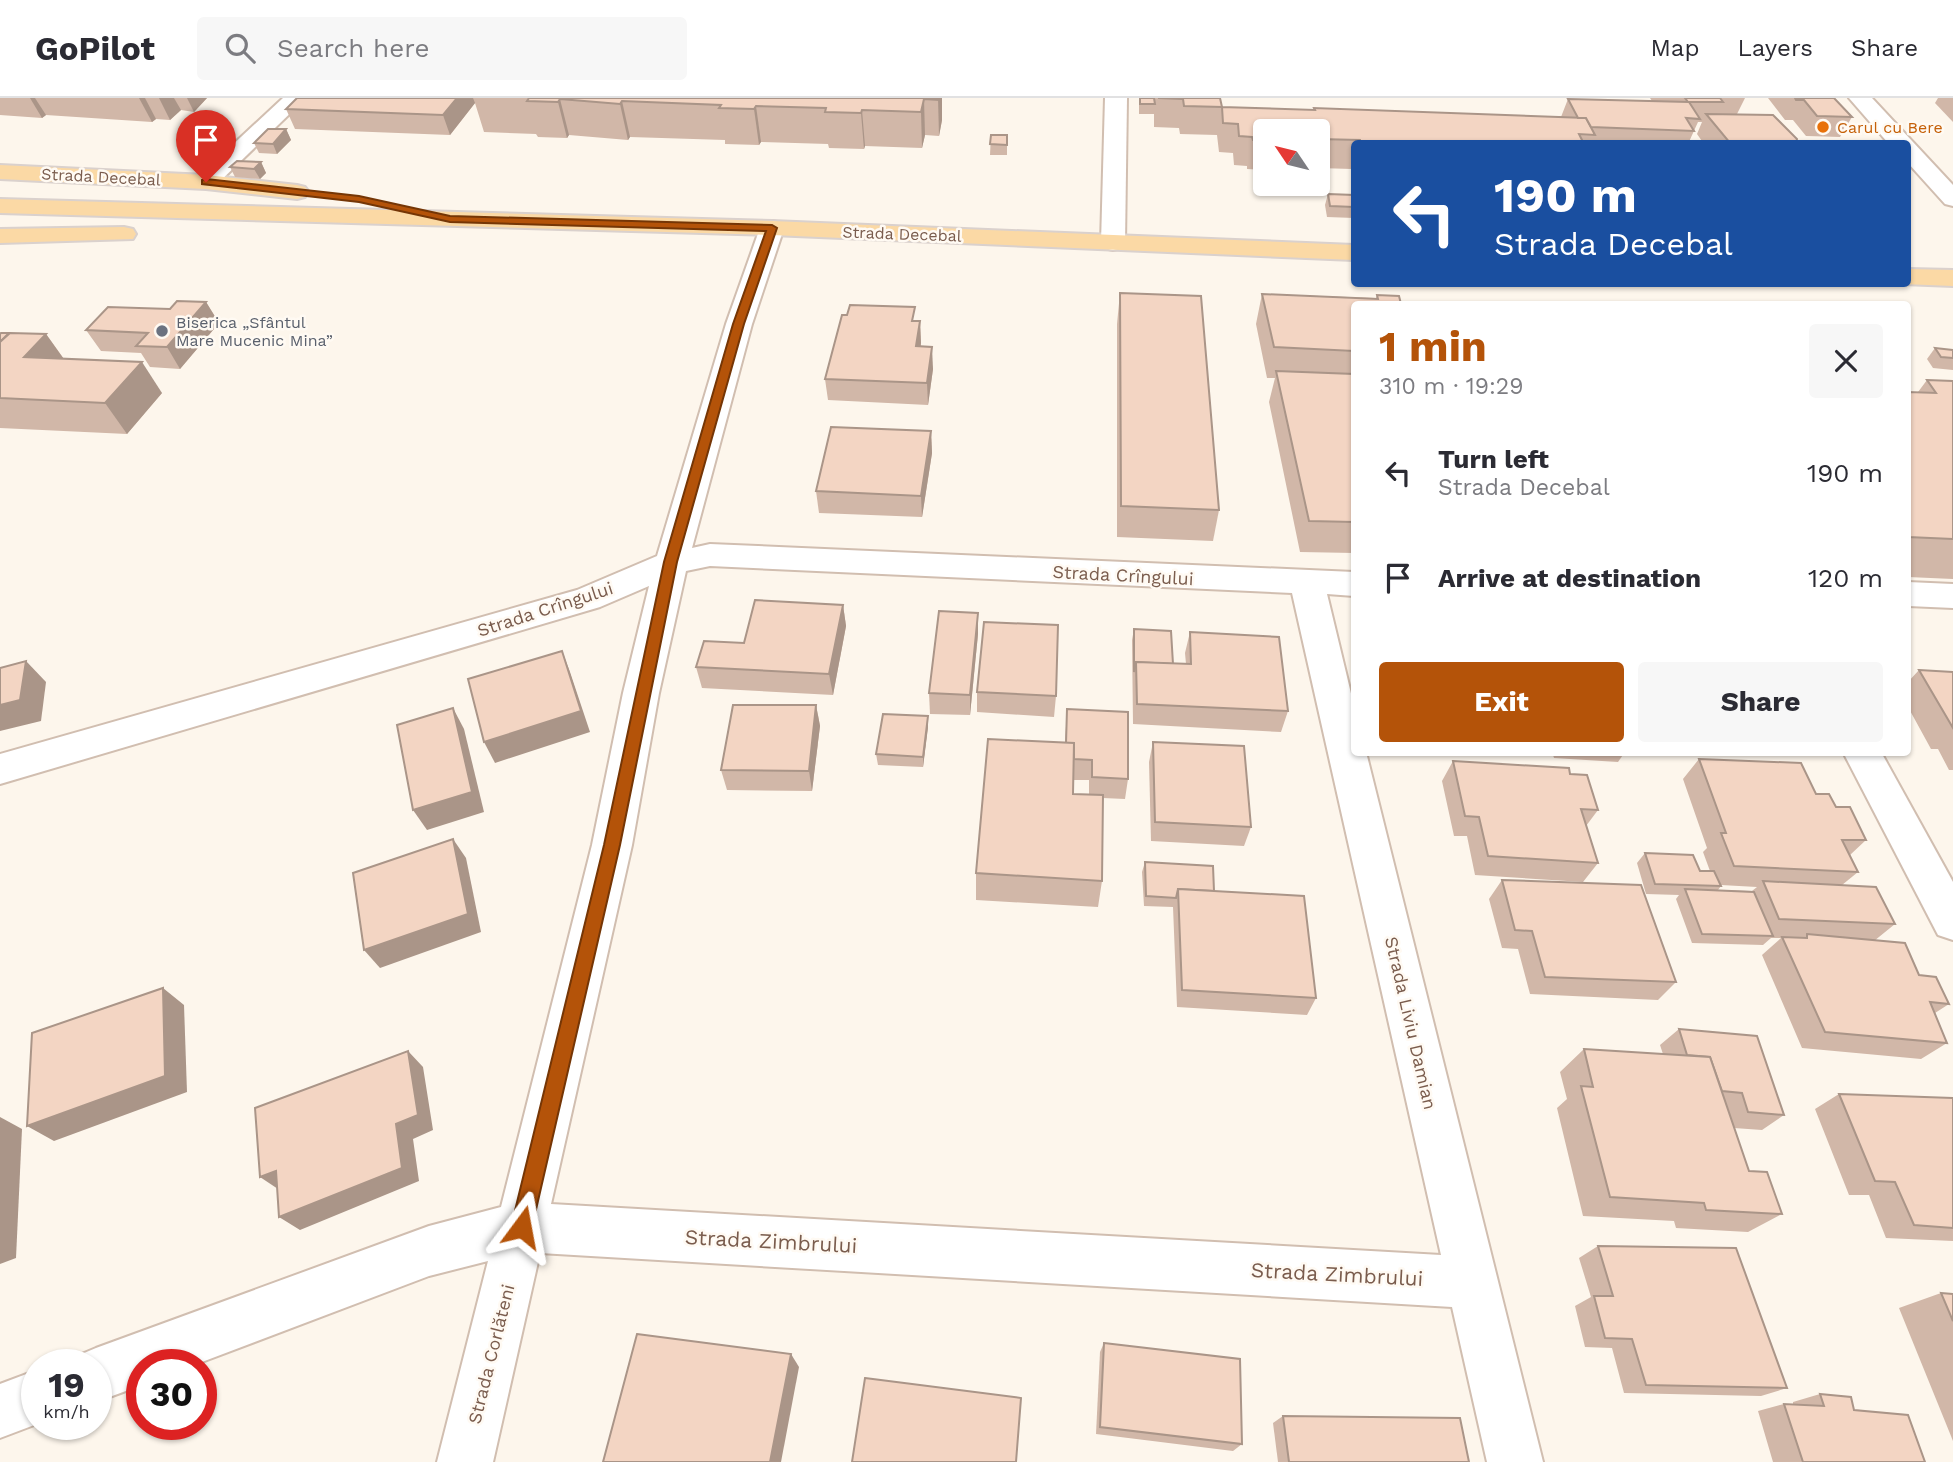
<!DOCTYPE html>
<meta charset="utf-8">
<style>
:root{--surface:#fff;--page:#f7f7f7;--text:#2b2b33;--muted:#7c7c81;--line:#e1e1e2;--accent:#b45309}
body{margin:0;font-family:"Work Sans",sans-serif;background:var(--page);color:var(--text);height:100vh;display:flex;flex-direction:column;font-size:26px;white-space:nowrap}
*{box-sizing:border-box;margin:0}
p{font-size:23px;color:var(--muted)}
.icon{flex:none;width:38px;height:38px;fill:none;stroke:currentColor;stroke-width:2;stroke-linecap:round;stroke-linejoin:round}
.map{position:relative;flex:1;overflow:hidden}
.details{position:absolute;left:1351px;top:203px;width:560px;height:455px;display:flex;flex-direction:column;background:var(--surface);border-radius:7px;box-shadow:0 2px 5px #0004}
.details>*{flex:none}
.top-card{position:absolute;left:1351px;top:42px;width:560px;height:147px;border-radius:7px;box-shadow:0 2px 5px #0004;background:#1a4fa0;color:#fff;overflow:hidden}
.needle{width:46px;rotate:305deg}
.tools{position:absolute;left:1253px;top:21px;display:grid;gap:14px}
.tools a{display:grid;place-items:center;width:77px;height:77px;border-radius:7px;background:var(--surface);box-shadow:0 2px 5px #0004;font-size:35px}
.speed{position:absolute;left:21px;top:1251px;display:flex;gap:14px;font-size:35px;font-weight:700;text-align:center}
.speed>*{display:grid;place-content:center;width:91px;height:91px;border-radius:50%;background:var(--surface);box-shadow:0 2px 5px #0004;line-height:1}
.speed small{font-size:18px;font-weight:400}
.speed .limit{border:10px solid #d22;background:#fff;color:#111}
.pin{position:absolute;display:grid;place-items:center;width:60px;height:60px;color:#fff;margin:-72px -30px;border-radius:50% 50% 50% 0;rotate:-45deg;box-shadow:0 0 7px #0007}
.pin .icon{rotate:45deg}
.me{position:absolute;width:77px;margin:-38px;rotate:13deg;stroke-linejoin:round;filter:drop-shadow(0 0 5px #0008)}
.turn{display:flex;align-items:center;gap:24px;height:147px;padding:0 28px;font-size:32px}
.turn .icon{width:91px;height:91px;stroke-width:2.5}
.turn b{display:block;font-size:49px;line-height:60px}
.round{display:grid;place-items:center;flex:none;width:74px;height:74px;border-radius:7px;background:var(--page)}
.head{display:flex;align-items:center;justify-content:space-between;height:119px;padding:0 28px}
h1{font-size:42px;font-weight:700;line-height:52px;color:var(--accent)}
.action{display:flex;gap:14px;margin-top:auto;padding:14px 28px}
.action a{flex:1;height:80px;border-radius:7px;background:var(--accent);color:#fff;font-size:28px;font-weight:700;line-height:80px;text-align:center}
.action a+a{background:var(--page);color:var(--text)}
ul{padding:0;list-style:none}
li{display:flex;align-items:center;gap:21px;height:105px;padding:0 28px}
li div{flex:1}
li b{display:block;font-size:26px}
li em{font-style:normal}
header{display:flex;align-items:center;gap:42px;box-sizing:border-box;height:98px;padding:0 35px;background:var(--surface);border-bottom:2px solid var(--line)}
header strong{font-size:33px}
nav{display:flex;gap:38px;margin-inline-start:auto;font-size:24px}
.search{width:490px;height:63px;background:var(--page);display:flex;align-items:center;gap:18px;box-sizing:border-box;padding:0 24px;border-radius:7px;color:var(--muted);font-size:26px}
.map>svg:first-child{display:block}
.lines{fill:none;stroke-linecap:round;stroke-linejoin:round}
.street-casing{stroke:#d1beb0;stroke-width:4}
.primary-casing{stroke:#dad1cd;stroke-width:4}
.street{fill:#fff;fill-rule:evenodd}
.primary{fill:#fbd9a5;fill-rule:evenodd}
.wall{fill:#d1b7a8;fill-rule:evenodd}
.shaded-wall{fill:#aa9588}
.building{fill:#f3d5c3;stroke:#aa9588;stroke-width:2}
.route{fill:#b45309;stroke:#753606;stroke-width:2}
.food-dot{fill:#e8710a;stroke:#fffaf3;stroke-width:2.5}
.worship-dot{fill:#6b7280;stroke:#fffaf3;stroke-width:2.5}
.labels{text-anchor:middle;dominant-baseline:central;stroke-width:5;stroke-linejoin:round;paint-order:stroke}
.far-food-label{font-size:16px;fill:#c56008;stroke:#fffaf3;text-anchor:start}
.far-street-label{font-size:16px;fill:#7a5c4d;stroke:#fffaf3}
.far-worship-label{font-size:16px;fill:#5b616d;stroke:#fffaf3;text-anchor:start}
.street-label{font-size:18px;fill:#7a5c4d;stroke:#fffaf3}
.near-street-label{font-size:21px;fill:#7a5c4d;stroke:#fffaf3}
</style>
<header>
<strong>GoPilot</strong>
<div class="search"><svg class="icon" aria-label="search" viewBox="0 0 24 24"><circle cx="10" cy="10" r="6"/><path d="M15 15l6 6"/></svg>Search here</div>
<nav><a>Map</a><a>Layers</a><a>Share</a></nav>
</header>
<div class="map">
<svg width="1953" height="1364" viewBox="0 0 1953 1364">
<rect width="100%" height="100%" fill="#fdf6ec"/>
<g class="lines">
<!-- street casing -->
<g class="street-casing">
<g id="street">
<path d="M283 0H306L214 89H198L194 84 198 79Z"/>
<path d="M1105 0H1127L1125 145 1122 150 1113 152 1104 150 1101 145Z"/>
<path d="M1849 0H1872L1953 87V108L1945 106 1908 65V46H1889Z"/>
<path d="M772 123 781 125 784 130 752 226 692 450 710 446 1354 474V498L1327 496 1354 608V654H1366L1543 1364H1487L1452 1209 540 1155 493 1364H437L488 1163 429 1178 194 1267H142V1287L96 1304V1267H73L77 1258 96 1250 429 1128 501 1109 592 747 623 595 649 488 600 509 0 686V656L577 492 657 458 726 226 760 130 763 125ZM710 468 1292 495 1441 1157 551 1106 632 747 659 595 686 473Z"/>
<path d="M1908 484 1953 486V510L1908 508Z"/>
<path d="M1843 654H1881L1953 784V842L1938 837Z"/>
<path d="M37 1272V1326L0 1340V1286Z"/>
</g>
</g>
<!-- primary casing -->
<g class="primary-casing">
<g id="primary">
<path d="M0 67 206 77 297 87 305 89 309 94 305 99 297 101 206 91 0 81Z"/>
<path d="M0 101 772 123 1354 147V162L772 137 0 115Z"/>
<path d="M124 129 133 131 136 136 133 141 0 145V131Z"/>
<path d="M1908 171 1953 172V188L1903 186H1908Z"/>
</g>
</g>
<!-- street -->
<use href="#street" class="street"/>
<!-- primary -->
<use href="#primary" class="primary"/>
</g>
<!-- wall -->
<g class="wall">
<path d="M0 0H207L194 14 181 12 170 22 156 21 152 24 46 17 42 20 0 17Z"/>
<path d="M297 0H942V22L939 38 925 37 922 50 865 48 864 51 829 50 828 46 761 44 759 47 725 46V42L630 39 628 42 569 37 567 40 538 39 536 36 484 34 475 5 450 37 295 31 286 11Z"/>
<path d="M1139 0H1220L1222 9 1313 12 1314 10 1561 19 1568 1 1652 3 1650 0H1745L1737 16 1796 46H1704L1697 36 1702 24H1698L1688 46H1354V75L1352 71 1318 70V33H1265V72L1247 71V68L1234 67 1233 55 1219 54 1217 37 1180 36 1179 30 1154 29V16H1139Z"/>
<path d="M1768 0H1834L1852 19 1840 39 1806 38 1793 22H1785Z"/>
<path d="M1938 0H1953V24L1935 5Z"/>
<path d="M286 31 291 42 277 56 259 55 254 45Z"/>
<path d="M991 37H1007V57H990Z"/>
<path d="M261 64 266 75 260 81 235 79 230 69Z"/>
<path d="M1328 96 1354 97V120L1327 119 1325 107Z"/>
<path d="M1120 195 1219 412 1213 443 1117 439V226Z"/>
<path d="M1262 196 1376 200 1377 197 1401 206H1354V455L1300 454 1269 304 1275 280H1267L1256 226Z"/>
<path d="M206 204 219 225 180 271 150 269 141 255 101 253 86 232 170 211Z"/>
<path d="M915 223H920L921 249 933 271 928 307 828 302 825 281Z"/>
<path d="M0 236H46L64 261 162 295 127 336 0 330Z"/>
<path d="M1935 250 1953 252V272L1933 270 1927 261Z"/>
<path d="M1927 282 1953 283V481L1908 479V294H1918Z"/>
<path d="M931 333 932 355 922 419 819 415 816 393Z"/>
<path d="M843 507 846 528 833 597 702 590 696 569 744 545Z"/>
<path d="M978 515V536L970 617 930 616 929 595Z"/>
<path d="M1134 531 1173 566H1186L1185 555 1190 534 1288 613 1281 634 1133 626 1132 542Z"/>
<path d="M1919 572 1953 574V672H1949L1938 651H1931L1908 609V584Z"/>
<path d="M977 594 1056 598 1054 619 977 614Z"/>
<path d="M816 607 820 628 812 693 727 692 721 672Z"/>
<path d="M1067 611 1128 681 1125 701 1103 700 1102 783 1098 809 976 802V775L1065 645ZM1073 682H1089V696H1073Z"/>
<path d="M928 618V629L923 669 878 667 876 656Z"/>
<path d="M1153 644 1251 729 1244 748 1151 743 1149 664Z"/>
<path d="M1552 654H1625L1618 664 1554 660Z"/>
<path d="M1699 661 1816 696 1836 709 1866 742 1850 757 1858 774 1842 787 1895 826 1874 843 1919 877 1949 906 1935 915 1947 945 1921 961 1802 950 1762 857 1781 840H1771L1763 847 1692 845 1676 801 1679 797 1646 796 1637 765 1645 755 1700 773H1710L1703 754 1707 750 1683 681ZM1721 787 1757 789 1752 793 1718 792 1721 788Z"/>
<path d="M1453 663 1570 676 1598 712 1586 728 1598 765 1583 784 1475 777 1467 738H1454L1442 683Z"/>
<path d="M1145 764 1214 793 1316 900 1307 917 1177 909 1173 809 1144 808 1142 774Z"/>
<path d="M1502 782 1676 884 1658 902 1530 896 1518 851 1502 850 1489 801Z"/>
<path d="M1679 931 1784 1017 1762 1032 1734 1030 1749 1073 1782 1116 1748 1134 1676 1130 1674 1123 1583 1118 1557 1010 1567 1001 1560 974 1584 951 1663 956 1660 947Z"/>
<path d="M1839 996 1953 1000V1143L1886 1140 1869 1097H1849L1815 1011Z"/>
<path d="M1598 1148 1787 1290 1761 1298 1624 1295 1612 1250 1585 1249 1575 1208 1591 1199 1579 1160Z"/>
<path d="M1941 1195 1953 1196V1343L1899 1210Z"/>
<path d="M1104 1245 1242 1346 1233 1353 1096 1336 1100 1254Z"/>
<path d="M1820 1296 1854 1312 1925 1364H1773L1758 1313 1784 1306H1793V1304Z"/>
<path d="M1283 1318 1469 1364H1278L1273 1325Z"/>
</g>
<!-- shaded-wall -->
<g class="shaded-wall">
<path d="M30 0H35L46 17 42 20Z"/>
<path d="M139 0H145L156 21 152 24Z"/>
<path d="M159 0H174L181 12 170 22Z"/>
<path d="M187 0H207L194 14Z"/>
<path d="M457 0H473L475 5 450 37 443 17Z"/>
<path d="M938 0H942V22L939 38Z"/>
<path d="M560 1 569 37 567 40 558 4Z"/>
<path d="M924 1 925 37 922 50 921 14Z"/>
<path d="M622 3 630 39 628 42 620 6Z"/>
<path d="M756 8 761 44 759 47 754 11Z"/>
<path d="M862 12 865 48 864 51 861 15Z"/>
<path d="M286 31 291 42 277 56 273 46Z"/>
<path d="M261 64 266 75 260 81 254 71Z"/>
<path d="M206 204 219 225 180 271 167 249Z"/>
<path d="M920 223 921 245 917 270 916 248Z"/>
<path d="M46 236 68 267 0 270Z"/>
<path d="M932 249 933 271 928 307 927 285Z"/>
<path d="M142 264 162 295 127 336 105 305Z"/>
<path d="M931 333 932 355 922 419 921 398Z"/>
<path d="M843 507 846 528 833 597 829 576Z"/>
<path d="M978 515V536L970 617V597Z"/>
<path d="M562 553 570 574 590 634 495 665 484 644Z"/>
<path d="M26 563 46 584 41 623 0 633V607Z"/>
<path d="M816 607 820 628 812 693 809 673Z"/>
<path d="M453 610 464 631 484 714 427 732 413 712Z"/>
<path d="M928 618V629L923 669V659Z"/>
<path d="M453 741 466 760 481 834 380 870 364 852Z"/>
<path d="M163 890 184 907 187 994 54 1043 27 1028Z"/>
<path d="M408 953 423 969 433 1032 413 1041 419 1083 300 1132 279 1119 396 1026Z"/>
<path d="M0 1019 22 1031 16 1160 0 1166Z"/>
<path d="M276 1073 281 1093 260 1079Z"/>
<path d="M791 1256 799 1269 781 1364H770Z"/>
</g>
<!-- building -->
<g class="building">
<path d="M297 0H457L443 17 286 11Z"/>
<path d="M529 0H938V2L924 1 921 14 862 12 861 15 825 14 826 10 756 8 754 11 719 10 721 7 622 3 620 6 560 1 558 4 527 3Z"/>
<path d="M1140 0H1154L1155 6H1140Z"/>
<path d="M1158 0H1220L1222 9 1315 12 1314 10 1586 20 1595 37 1579 36 1584 46H1473L1399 43 1400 46H1361L1360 42 1318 41V33H1265V42H1253L1252 39 1239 38 1238 26 1223 25 1222 9 1184 8 1183 1Z"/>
<path d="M1685 0H1720L1723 4H1688Z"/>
<path d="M1795 0H1834L1852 19 1817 18 1804 2H1796Z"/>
<path d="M1568 1 1689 4 1700 21 1686 20 1694 33 1591 29 1586 20H1578Z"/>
<path d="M1706 16 1773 17 1797 41 1796 45H1730Z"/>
<path d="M268 31H286L273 46 254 45Z"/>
<path d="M991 37H1007V47L990 46Z"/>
<path d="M237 63 261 64 254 71 230 69Z"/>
<path d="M1328 96 1354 97V109L1330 108Z"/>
<path d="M1120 195 1201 198 1219 412 1121 408Z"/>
<path d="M1262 196 1378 201 1377 197 1399 198 1401 206H1354V253L1274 249Z"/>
<path d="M177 203 206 204 167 249 136 248 148 235 86 232 108 209 170 211Z"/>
<path d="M850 207 915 209 912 223H920L916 248 932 249 927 285 825 281 842 217H847Z"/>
<path d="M1 235H9L0 244V236Z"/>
<path d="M10 235 46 236 24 259 142 264 105 305 0 300V244Z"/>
<path d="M1935 250 1953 252V260L1941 259Z"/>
<path d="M1276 273 1354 276V424L1309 423Z"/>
<path d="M1927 282 1953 283V441L1908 439V294L1936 295Z"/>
<path d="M831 329 931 333 921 398 816 393Z"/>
<path d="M755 502 843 507 829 576 696 569 704 543 744 545Z"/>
<path d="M939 513 978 515 970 597 929 595Z"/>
<path d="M984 524 1058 527 1056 598 977 594Z"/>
<path d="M1134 531 1171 533 1173 566 1136 564 1134 574Z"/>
<path d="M1190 534 1279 539 1288 613 1137 606 1136 564 1191 566Z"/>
<path d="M562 553 581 613 484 644 468 581Z"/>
<path d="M26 563 20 602 0 607V570Z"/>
<path d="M1919 572 1953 574V630Z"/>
<path d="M733 607H816L809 673 721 672Z"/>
<path d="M453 610 472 694 413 712 397 627Z"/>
<path d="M1067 611 1128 614V681L1092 679V662L1074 661V645H1066Z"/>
<path d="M883 616 928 618 923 659 876 656Z"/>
<path d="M988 641 1074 645 1073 696 1103 697 1102 783 976 775Z"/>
<path d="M1153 644 1244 648 1251 729 1155 724Z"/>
<path d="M1699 661 1801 665 1816 696H1829L1836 709H1850L1866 742H1842L1858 774 1734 768 1721 735H1726Z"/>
<path d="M1453 663 1569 670 1570 676 1587 677 1598 712 1581 711 1598 765 1488 758 1479 719 1465 718Z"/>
<path d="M453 741 468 816 364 852 353 775Z"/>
<path d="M1645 755 1693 757 1700 773H1714L1721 788 1655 786Z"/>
<path d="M1145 764 1213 768 1214 793 1178 791 1176 800 1146 798Z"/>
<path d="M1502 782 1641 787 1676 884 1545 879 1532 833 1515 832Z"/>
<path d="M1763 783 1876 789 1895 826 1779 821Z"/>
<path d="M1178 791 1304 798 1316 900 1182 892Z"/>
<path d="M1685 791 1754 794 1773 838 1702 836Z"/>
<path d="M1807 836 1905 845 1919 877 1936 879 1949 906 1930 904 1947 945 1825 934 1782 839 1807 840Z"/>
<path d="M163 890 165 978 27 1028 32 935Z"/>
<path d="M1679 931 1757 938 1784 1017 1748 1014 1742 995 1722 993 1710 959 1687 957Z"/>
<path d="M1584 951 1710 959 1749 1073 1767 1074 1782 1116 1706 1112 1704 1105 1610 1099 1581 988 1593 989Z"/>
<path d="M408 953 418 1017 396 1026 402 1070 279 1119 276 1073 260 1079 255 1010Z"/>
<path d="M1839 996 1953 1000V1130L1914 1127 1895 1084 1875 1083Z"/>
<path d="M1598 1148 1736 1150 1787 1290 1646 1287 1632 1241 1605 1240 1594 1198H1613Z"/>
<path d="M1941 1195 1953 1196V1223Z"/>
<path d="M637 1236 791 1256 770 1364H603Z"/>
<path d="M1104 1245 1240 1261 1242 1346 1100 1329Z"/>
<path d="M865 1280 1021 1300 1016 1364H852Z"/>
<path d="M1820 1296 1851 1299 1854 1312 1908 1317 1925 1364H1803L1784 1306 1824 1308Z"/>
<path d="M1283 1318 1460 1320 1469 1364H1289Z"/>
</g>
<!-- route -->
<path class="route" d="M206 81 359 98 450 118 772 127 777 130 744 226 677 464 620 747 532 1129 529 1136 522 1139 514 1136 511 1129 604 747 664 464 733 226 766 133 450 124 359 104 202 86V82Z"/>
<!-- markers -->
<circle class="food-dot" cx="1823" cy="29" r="7"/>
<circle class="worship-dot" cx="162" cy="233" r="7"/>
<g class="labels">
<!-- far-food labels -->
<g class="far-food-label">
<text x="1837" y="29">Carul cu Bere</text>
</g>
<!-- far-street labels -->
<g class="far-street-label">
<text transform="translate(101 79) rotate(3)">Strada Decebal</text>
<text transform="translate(902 136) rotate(2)">Strada Decebal</text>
</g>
<!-- far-worship labels -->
<g class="far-worship-label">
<text x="176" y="224">Biserica „Sfântul<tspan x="176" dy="18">Mare Mucenic Mina”</tspan></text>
</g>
<!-- street labels -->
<g class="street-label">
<text transform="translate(1123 477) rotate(3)">Strada Crîngului</text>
<text transform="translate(545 511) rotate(-18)">Strada Crîngului</text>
<text transform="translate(1411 925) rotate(77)">Strada Liviu Damian</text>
<text transform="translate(491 1256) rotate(-76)">Strada Corlăteni</text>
</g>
<!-- near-street labels -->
<g class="near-street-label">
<text transform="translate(771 1143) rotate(3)">Strada Zimbrului</text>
<text transform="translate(1337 1176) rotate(3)">Strada Zimbrului</text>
</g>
</g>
</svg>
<div class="tools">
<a><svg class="needle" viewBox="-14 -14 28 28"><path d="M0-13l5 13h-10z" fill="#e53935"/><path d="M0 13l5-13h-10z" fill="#7c7c81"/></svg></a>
</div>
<div class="speed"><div>19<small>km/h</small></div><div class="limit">30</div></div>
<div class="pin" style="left:206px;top:84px;background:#d93025"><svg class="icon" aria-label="arrive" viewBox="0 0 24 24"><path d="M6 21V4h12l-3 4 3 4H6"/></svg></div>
<svg class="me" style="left:522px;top:1129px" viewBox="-20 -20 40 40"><path d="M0-17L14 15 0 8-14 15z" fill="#b45309" stroke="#fff" stroke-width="4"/></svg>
<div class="top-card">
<div class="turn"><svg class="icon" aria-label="left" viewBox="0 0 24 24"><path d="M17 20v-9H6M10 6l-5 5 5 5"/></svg><div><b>190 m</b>Strada Decebal</div></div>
</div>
<section class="details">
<div class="head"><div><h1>1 min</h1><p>310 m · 19:29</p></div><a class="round"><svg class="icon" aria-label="close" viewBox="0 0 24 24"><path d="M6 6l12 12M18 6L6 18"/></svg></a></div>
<ul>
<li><svg class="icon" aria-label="left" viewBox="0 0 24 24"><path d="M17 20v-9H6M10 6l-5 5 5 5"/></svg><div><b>Turn left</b><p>Strada Decebal</p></div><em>190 m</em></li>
<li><svg class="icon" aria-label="arrive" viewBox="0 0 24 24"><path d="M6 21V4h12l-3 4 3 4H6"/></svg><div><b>Arrive at destination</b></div><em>120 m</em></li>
</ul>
<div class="action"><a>Exit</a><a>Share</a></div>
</section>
</div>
